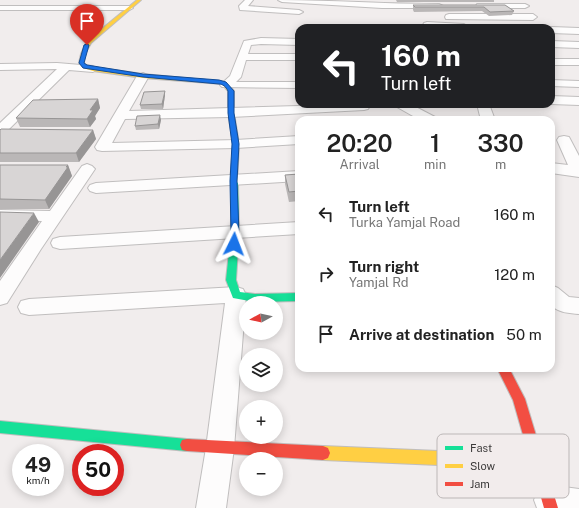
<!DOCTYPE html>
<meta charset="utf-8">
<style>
:root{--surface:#fff;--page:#f6f6f6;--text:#222;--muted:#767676}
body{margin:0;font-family:"Public Sans",sans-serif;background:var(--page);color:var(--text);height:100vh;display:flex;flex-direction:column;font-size:15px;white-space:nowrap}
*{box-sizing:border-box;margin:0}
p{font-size:13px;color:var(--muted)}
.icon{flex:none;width:22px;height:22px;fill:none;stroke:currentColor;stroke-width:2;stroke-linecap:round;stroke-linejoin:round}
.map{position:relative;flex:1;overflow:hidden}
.drawer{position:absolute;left:295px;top:116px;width:260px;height:256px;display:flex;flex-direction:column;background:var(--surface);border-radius:12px;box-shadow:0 2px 10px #0003}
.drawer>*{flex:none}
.banner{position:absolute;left:295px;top:24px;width:260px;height:84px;border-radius:12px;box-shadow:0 2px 10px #0003;background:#202124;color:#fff;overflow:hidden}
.needle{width:26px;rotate:262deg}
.controls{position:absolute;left:239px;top:296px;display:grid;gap:8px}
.controls a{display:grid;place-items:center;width:44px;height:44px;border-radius:50%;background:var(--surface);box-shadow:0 2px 10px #0003;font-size:20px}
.speed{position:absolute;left:12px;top:444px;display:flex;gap:8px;font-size:20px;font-weight:700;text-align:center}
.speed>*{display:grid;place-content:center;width:52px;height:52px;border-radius:50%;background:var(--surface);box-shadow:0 2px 10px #0003;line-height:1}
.speed small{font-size:10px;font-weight:400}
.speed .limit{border:6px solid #d22;background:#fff;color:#111}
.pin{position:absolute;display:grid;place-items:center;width:34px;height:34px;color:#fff;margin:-41px -17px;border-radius:50% 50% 50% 0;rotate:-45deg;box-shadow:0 0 4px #0007}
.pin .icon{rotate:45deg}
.me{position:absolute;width:44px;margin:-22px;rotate:3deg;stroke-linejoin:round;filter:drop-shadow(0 0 3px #0008)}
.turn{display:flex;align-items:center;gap:14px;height:84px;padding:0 20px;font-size:18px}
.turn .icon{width:52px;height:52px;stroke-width:2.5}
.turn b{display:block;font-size:28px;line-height:34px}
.eta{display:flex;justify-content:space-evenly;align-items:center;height:68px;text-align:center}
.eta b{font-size:24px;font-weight:600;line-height:28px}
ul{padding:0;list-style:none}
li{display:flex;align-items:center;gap:12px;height:60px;padding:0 20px}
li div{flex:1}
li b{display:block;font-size:15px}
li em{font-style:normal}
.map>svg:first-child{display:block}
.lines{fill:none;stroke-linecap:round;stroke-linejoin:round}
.street-casing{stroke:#c0bebe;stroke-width:2}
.fast-casing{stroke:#c0bebe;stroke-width:2}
.slow-casing{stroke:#c0bebe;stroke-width:2}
.jam-casing{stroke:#c0bebe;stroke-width:2}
.street{fill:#fdfcfc;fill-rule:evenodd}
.fast{fill:#16e098;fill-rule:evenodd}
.slow{fill:#ffcf43;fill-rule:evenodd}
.jam{fill:#f24e42;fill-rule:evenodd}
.wall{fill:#bab7b7}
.shaded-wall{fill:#979595}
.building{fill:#d8d5d5;stroke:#979595}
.route{fill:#1a73e8;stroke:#114b97}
.key{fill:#f2ecec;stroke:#bcb7b7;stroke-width:1}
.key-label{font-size:11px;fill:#3d3b3b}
</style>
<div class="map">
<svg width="579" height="508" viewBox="0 0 579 508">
<rect width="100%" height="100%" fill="#f1eded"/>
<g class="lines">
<!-- street casing -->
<g class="street-casing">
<g id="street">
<path d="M245 0H253L248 6 299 10 303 12 299 14 240 10 239 6Z"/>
<path d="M278 0C332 0 385 4 439 4L443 6 439 8H382L282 2Z"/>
<path d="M477 4H525L529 6 525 8H480L476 6Z"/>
<path d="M0 6H129L133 8 129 10H0Z"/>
<path d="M449 14H533L537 17 533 20 446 19 445 17 446 15Z"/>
<path d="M427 22 464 24 468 27H424L423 25 424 23Z"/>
<path d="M551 27 579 28V34L551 33V28H548Z"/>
<path d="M261 38 299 39V45L261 44 251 45 248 54H299V60H246L241 77 236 82H299V88L222 87 220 85 230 76 244 41Z"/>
<path d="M551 41 579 42V48L551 47Z"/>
<rect x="551" y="59" width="28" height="6"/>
<path d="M57 63 93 66 98 69 93 72 69 70 5 133 0 134V123L57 69 0 70V64Z"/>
<path d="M143 73 149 76 129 111 369 104 370 106 368 109 364 110 231 117 125 119 112 143 236 140 299 136V144L236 148 102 151 97 150 95 147 137 76Z"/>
<path d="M551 80 579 81V87L551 86Z"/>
<path d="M551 96 579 97V105L551 104Z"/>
<path d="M395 104H410L435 117 437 120H420L397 107Z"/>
<path d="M477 104H489L495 120H481Z"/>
<path d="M564 136 569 137 579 156V177L551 173V163L568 165 557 140 559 137Z"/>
<path d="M87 164 92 166 95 169 41 249 7 303 0 305V281L42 221 0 220V210L50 211 82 166Z"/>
<path d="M299 171V181L96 193 90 191 88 188 90 185 96 183Z"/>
<path d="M299 222V234L60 249 53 247 51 243 53 239 60 237Z"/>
<path d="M551 285 558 288 569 297 579 298V314C569 313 559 313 551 305Z"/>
<path d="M236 287 243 289 246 295 234 448 226 508H196L206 448 225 303 29 315 21 313 18 307 21 301 29 299Z"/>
<path d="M549 485 579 489V508H537L534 500 538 489Z"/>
</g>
</g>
<!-- fast casing -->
<g class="fast-casing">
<g id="fast">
<path d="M231 181H234L238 183 239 233 236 280 240 292 255 294 299 293V301L255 302 233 298 226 280 231 233Z"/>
<path d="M0 421 187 439 192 440 194 445 192 450 187 451 0 433Z"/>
</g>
</g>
<!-- slow casing -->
<g class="slow-casing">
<g id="slow">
<path d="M137 0H141L91 43 85 54 84 63 87 66 93 67 143 74 226 82 234 91V113L239 144 237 185H234L230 183 233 144 228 113V91L222 84 143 78 93 71 83 68 79 63 81 54 87 41Z"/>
<path d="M323 446 485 453 490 455 492 460 490 465 485 467 323 460 318 458 316 453 318 448Z"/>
</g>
</g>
<!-- jam casing -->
<g class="jam-casing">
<g id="jam">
<path d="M497 368H509L525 399 558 508H544L513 400Z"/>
<path d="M187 439 323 446 328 448 330 453 328 458 323 460 187 451 182 450 180 445 182 440Z"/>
</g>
</g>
<!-- street -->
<use href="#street" class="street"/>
<!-- fast -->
<use href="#fast" class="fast"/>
<!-- slow -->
<use href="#slow" class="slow"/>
<!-- jam -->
<use href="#jam" class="jam"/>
</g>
<!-- wall -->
<g class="wall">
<path d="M396 0H494V2H397Z"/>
<path d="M413 5H505L514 11 512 15 489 16 482 11 414 12 413 10Z"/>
<path d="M165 91V95L163 109H141L140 105Z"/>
<path d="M98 99 100 108 95 116 96 119 90 127H20L16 118Z"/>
<path d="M161 120 159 129 136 130 135 126Z"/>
<path d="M0 130H93L96 139 79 162H0Z"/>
<path d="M0 165H68L72 176 49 209H0Z"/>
<path d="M299 174V201L289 202 285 184V175Z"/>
</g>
<!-- shaded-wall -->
<g class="shaded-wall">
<path d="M165 91V95L163 109 162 104Z"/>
<path d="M98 99 100 108 95 116 96 119 90 127 87 119 90 110Z"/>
<path d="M160 115 161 120 159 129 158 124Z"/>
<path d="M93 130 96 139 79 162 76 153Z"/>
<path d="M68 165 72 176 49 209 45 200Z"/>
<path d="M34 213 39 222 0 278V260Z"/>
</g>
<!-- building -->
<g class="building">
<path d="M413 5H505L514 11 490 12 484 7H415Z"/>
<path d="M165 91 162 104 140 105 144 92Z"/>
<path d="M98 99 90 110H93L87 119 16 118 33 100Z"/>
<path d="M160 115 158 124 135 126 137 116Z"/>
<path d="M1 129 93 130 76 153H0V130Z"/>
<path d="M0 165H68L66 167H68L45 200 0 199Z"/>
<path d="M299 174V191L289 192 285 175Z"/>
<path d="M0 212 34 213 0 260Z"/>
</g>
<!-- route -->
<path class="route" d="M87 44 89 45 84 63 87 65 143 74 219 80 226 82 234 91V113L239 144 237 181 239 233 237 246 234 247 229 244 231 233 230 181 232 144 228 113V91C226 87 223 84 219 84L143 77 83 68 79 63 84 45Z"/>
<!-- legend -->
<rect x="437" y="434" width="132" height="64" rx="6" class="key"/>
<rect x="445" y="446" width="18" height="4" fill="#16e098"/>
<rect x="445" y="464" width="18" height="4" fill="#ffcf43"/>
<rect x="445" y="482" width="18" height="4" fill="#f24e42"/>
<g class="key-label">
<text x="470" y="452">Fast</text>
<text x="470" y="470">Slow</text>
<text x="470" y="488">Jam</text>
</g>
</svg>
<div class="controls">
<a><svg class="needle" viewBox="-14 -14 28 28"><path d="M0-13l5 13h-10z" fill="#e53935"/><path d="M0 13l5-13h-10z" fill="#767676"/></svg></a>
<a><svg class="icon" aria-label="layers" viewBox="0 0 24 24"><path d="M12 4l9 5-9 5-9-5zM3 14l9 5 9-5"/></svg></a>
<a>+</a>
<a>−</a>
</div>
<div class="speed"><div>49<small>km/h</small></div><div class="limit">50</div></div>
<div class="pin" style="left:87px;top:45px;background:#d93025"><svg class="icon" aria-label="arrive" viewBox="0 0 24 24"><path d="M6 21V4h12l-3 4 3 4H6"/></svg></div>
<svg class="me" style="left:234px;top:244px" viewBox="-20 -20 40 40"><path d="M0-17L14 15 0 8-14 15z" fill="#1a73e8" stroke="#fff" stroke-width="4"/></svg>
<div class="banner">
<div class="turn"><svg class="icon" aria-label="left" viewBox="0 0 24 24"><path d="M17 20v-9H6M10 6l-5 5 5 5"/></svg><div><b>160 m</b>Turn left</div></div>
</div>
<section class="drawer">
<div class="eta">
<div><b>20:20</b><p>Arrival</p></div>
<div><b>1</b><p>min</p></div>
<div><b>330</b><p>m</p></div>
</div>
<ul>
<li><svg class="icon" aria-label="left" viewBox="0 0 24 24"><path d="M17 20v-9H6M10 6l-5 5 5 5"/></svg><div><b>Turn left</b><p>Turka Yamjal Road</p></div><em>160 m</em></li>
<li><svg class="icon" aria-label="right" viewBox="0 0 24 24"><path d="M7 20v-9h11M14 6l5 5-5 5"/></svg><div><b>Turn right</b><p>Yamjal Rd</p></div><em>120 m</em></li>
<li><svg class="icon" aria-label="arrive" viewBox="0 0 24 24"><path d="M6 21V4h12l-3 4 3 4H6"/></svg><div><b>Arrive at destination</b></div><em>50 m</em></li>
</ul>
</section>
</div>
